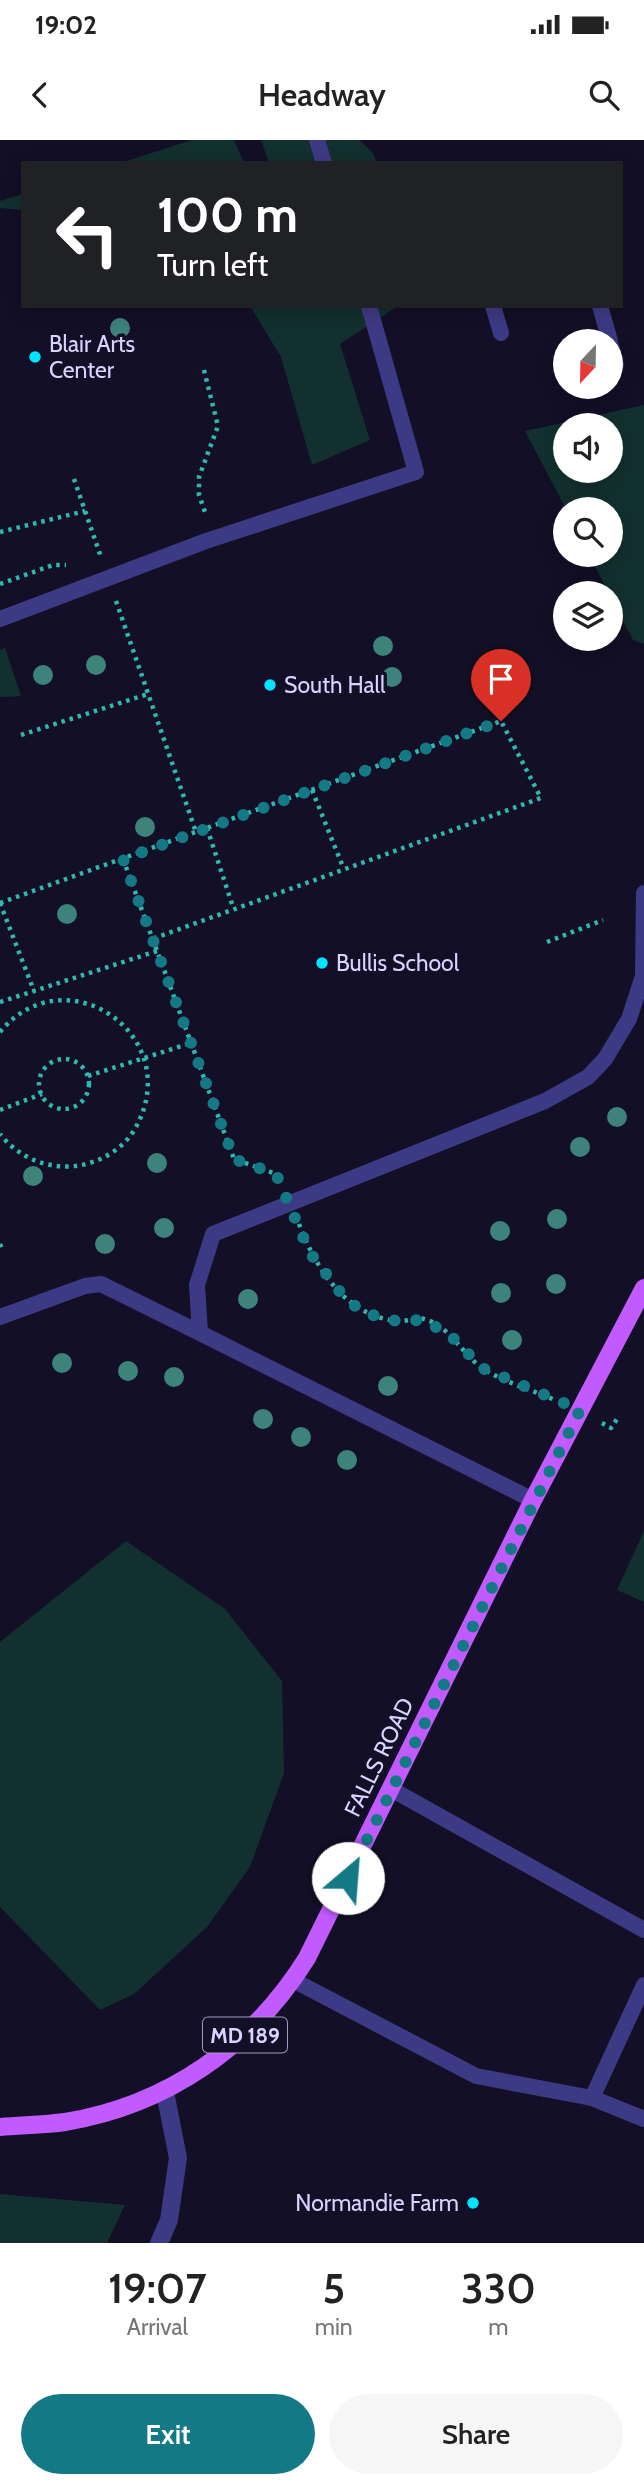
<!DOCTYPE html>
<style>
:root{--surface:#fff;--page:#f6f6f6;--text:#222;--muted:#767676;--accent:#137a85}
body{margin:0;font-family:Cabin,sans-serif;background:var(--page);color:var(--text);height:100vh;display:flex;flex-direction:column;font-size:26px;white-space:nowrap}
*{box-sizing:border-box;margin:0}
p{font-size:23px;color:var(--muted)}
.icon{flex:none;width:38px;height:38px;fill:none;stroke:currentColor;stroke-width:2;stroke-linecap:round;stroke-linejoin:round}
.map{position:relative;height:2103px;overflow:hidden}
.panel{display:flex;flex-direction:column;background:var(--surface);flex:1}
.panel>*{flex:none}
.guide{position:absolute;left:21px;top:21px;width:602px;height:147px;border-radius:0px;box-shadow:0 4px 18px #0003;background:#202124;color:#fff;overflow:hidden}
.needle{width:46px;rotate:202deg}
.buttons{position:absolute;left:553px;top:189px;display:grid;gap:14px}
.buttons a{display:grid;place-items:center;width:70px;height:70px;border-radius:50%;background:var(--surface);box-shadow:0 4px 18px #0003;font-size:35px}
.pin{position:absolute;display:grid;place-items:center;width:60px;height:60px;color:#fff;margin:-72px -30px;border-radius:50% 50% 50% 0;rotate:-45deg;box-shadow:0 0 7px #0007}
.pin .icon{rotate:45deg}
.me{position:absolute;width:77px;margin:-38px;rotate:27deg;stroke-linejoin:round;filter:drop-shadow(0 0 5px #0008)}
.turn{display:flex;align-items:center;gap:24px;height:147px;padding:0 21px;font-size:32px}
.turn .icon{width:91px;height:91px;stroke-width:2.5}
.turn b{display:block;font-size:49px;line-height:60px}
.eta{display:flex;justify-content:space-evenly;align-items:center;height:119px;text-align:center}
.eta b{font-size:42px;font-weight:600;line-height:49px}
.button{display:flex;gap:14px;margin-top:auto;padding:14px 21px}
.button a{flex:1;height:80px;border-radius:42px;background:var(--accent);color:#fff;font-size:28px;font-weight:600;line-height:80px;text-align:center}
.button a+a{background:var(--page);color:var(--text)}
.status{display:flex;justify-content:space-between;align-items:center;height:49px;padding:0 35px;background:var(--surface);direction:ltr}
.status svg{height:19px;fill:currentColor}
header{display:flex;justify-content:space-between;align-items:center;height:91px;padding:0 21px;background:var(--surface);font-size:32px;font-weight:600}
.map>svg:first-child{display:block}
.green{fill:#12302f;fill-rule:evenodd}
.lines{fill:none;stroke-linecap:round;stroke-linejoin:round}
.path{stroke:#2fb8b0;stroke-width:4.5;stroke-dasharray:3.5 5;stroke-linecap:butt}
.service{stroke:#3d3a85;stroke-width:16}
.minor{stroke:#3d3a85;stroke-width:18}
.primary{stroke:#c25bff;stroke-width:18}
.tree{fill:#3d827b}
.route{stroke:#137a85;stroke-width:12;stroke-dasharray:0 21.6}
.poi-dot{fill:#00e5ff;stroke:#130f26;stroke-width:2.5}
.labels{text-anchor:middle;dominant-baseline:central;stroke-width:7;stroke-linejoin:round;paint-order:stroke}
.shield{fill:#130f26;stroke:#9e99be;stroke-width:2}
.shield-label{font-size:21px;font-weight:bold;fill:#d9d4ff}
.poi-label{font-size:23px;fill:#d9d4ff;stroke:#130f26;text-anchor:start}
.street-label{font-size:23px;fill:#d9d4ff;stroke:#130f26}
</style>
<div class="status"><b>19:02</b><svg viewBox="0 0 49 12"><path d="M0 12V9h3v3zM5 12V6h3v6zM10 12V3h3v9zM15 12V0h3v12zM26 1h20v11H26zM47 4h2v5h-2z"/></svg></div>
<header><svg class="icon" aria-label="back" viewBox="0 0 24 24"><path d="M15 5l-7 7 7 7"/></svg>Headway<svg class="icon" aria-label="search" viewBox="0 0 24 24"><circle cx="10" cy="10" r="6"/><path d="M15 15l6 6"/></svg></header>
<div class="map">
<svg width="644" height="2103" viewBox="0 0 644 2103">
<rect width="100%" height="100%" fill="#130f26"/>
<!-- green -->
<g class="green">
<path d="M192 0H234L244 23H120Z"/>
<path d="M261 0H359L373 13 377 23H269Z"/>
<path d="M23 54V70L0 68V61Z"/>
<path d="M250 166H398L340 204 370 300 312 325 281 217Z"/>
<path d="M644 265V504L633 500 589 415H611V369H566L525 291ZM565 285H611V331H565Z"/>
<path d="M5 508 21 556 0 557V510Z"/>
<path d="M644 1391V1462L617 1450Z"/>
<path d="M126 1401 225 1469 282 1541 284 1633 250 1727 207 1787 134 1854 100 1870 0 1767V1502Z"/>
<path d="M0 2054 125 2065 107 2103H0Z"/>
</g>
<g class="lines">
<!-- path -->
<g class="path">
<path d="M204 230 218 286 199 337V355L206 375"/>
<path d="M74 339 101 417"/>
<path d="M0 392 85 371"/>
<path d="M0 444 53 425H66"/>
<path d="M116 461 196 692"/>
<path d="M21 595 148 554"/>
<path d="M312 650 343 727"/>
<path d="M207 688 232 764"/>
<path d="M123 719 234 1019 276 1034 280 1041"/>
<path d="M0 763 501 581 541 658 152 799"/>
<path d="M0 763 34 851"/>
<path d="M547 802 603 780"/>
<path d="M0 862 157 811"/>
<path d="M0 892C65 813 186 895 136 987 124 1009 100 1023 75 1026 46 1029 18 1017 0 994"/>
<circle cx="64" cy="944" r="25"/>
<path d="M88 936 191 903"/>
<path d="M0 970 42 954"/>
<path d="M299 1084C316 1129 346 1176 397 1181 406 1182 416 1177 424 1179 450 1186 462 1214 482 1228 503 1242 533 1250 557 1261"/>
<path d="M0 1104 2 1110"/>
<path d="M602 1283 611 1288 619 1276"/>
</g>
<!-- service -->
<g class="service">
<path d="M317 0 324 23"/>
<path d="M493 166 501 193"/>
<path d="M600 166 610 201"/>
<path d="M611 206 616 225"/>
<path d="M0 479 206 401 416 332 369 166"/>
<path d="M0 1177 85 1146 101 1144 200 1193 197 1145 213 1094 545 961 588 937 605 919 629 879 643 836 644 753"/>
<path d="M200 1193 533 1360"/>
<path d="M391 1649 644 1790"/>
<path d="M293 1840 476 1936 592 1958 644 1845"/>
<path d="M592 1958 644 1979"/>
</g>
<!-- minor -->
<path class="minor" d="M159 2103 169 2080 178 2018 165 1952"/>
<!-- primary -->
<path class="primary" d="M0 1987C21 1985 44 1985 65 1982 168 1965 252 1906 307 1818L533 1360 644 1148"/>
</g>
<!-- trees -->
<g class="tree">
<circle cx="120" cy="188" r="10"/>
<circle cx="383" cy="506" r="10"/>
<circle cx="96" cy="525" r="10"/>
<circle cx="43" cy="535" r="10"/>
<circle cx="392" cy="537" r="10"/>
<circle cx="145" cy="687" r="10"/>
<circle cx="67" cy="774" r="10"/>
<circle cx="617" cy="977" r="10"/>
<circle cx="580" cy="1007" r="10"/>
<circle cx="157" cy="1023" r="10"/>
<circle cx="33" cy="1036" r="10"/>
<circle cx="557" cy="1079" r="10"/>
<circle cx="164" cy="1088" r="10"/>
<circle cx="500" cy="1091" r="10"/>
<circle cx="105" cy="1104" r="10"/>
<circle cx="556" cy="1144" r="10"/>
<circle cx="501" cy="1153" r="10"/>
<circle cx="248" cy="1159" r="10"/>
<circle cx="512" cy="1200" r="10"/>
<circle cx="62" cy="1223" r="10"/>
<circle cx="128" cy="1231" r="10"/>
<circle cx="174" cy="1237" r="10"/>
<circle cx="388" cy="1246" r="10"/>
<circle cx="263" cy="1279" r="10"/>
<circle cx="301" cy="1297" r="10"/>
<circle cx="347" cy="1320" r="10"/>
</g>
<g class="lines">
<!-- route -->
<path class="route" d="M348 1738 580 1270 482 1228 451 1196 424 1180 397 1181 364 1173 344 1157 310 1113 276 1034 234 1019 123 719 501 581"/>
</g>
<!-- markers -->
<g class="poi-dot">
<circle cx="35" cy="217" r="7"/>
<circle cx="270" cy="545" r="7"/>
<circle cx="322" cy="823" r="7"/>
<circle cx="473" cy="2063" r="7"/>
</g>
<g class="labels">
<!-- shield labels -->
<rect class="shield" x="203" y="1877.5" width="84" height="35" rx="5"/>
<g class="shield-label">
<text x="245" y="1895">MD 189</text>
</g>
<!-- poi labels -->
<g class="poi-label">
<text x="49" y="204">Blair Arts<tspan x="49" dy="26">Center</tspan></text>
<text x="284" y="545">South Hall</text>
<text x="336" y="823">Bullis School</text>
<text x="459" y="2063" text-anchor="end">Normandie Farm</text>
</g>
<!-- street labels -->
<g class="street-label">
<text transform="translate(379 1617) rotate(-64)">FALLS ROAD</text>
</g>
</g>
</svg>
<div class="buttons">
<a><svg class="needle" viewBox="-14 -14 28 28"><path d="M0-13l5 13h-10z" fill="#e53935"/><path d="M0 13l5-13h-10z" fill="#767676"/></svg></a>
<a><svg class="icon" aria-label="sound" viewBox="0 0 24 24"><path d="M4 9h4l5-4v14l-5-4H4zM17 9q2 3 0 6"/></svg></a>
<a><svg class="icon" aria-label="search" viewBox="0 0 24 24"><circle cx="10" cy="10" r="6"/><path d="M15 15l6 6"/></svg></a>
<a><svg class="icon" aria-label="layers" viewBox="0 0 24 24"><path d="M12 4l9 5-9 5-9-5zM3 14l9 5 9-5"/></svg></a>
</div>
<div class="pin" style="left:501px;top:581px;background:#d93025"><svg class="icon" aria-label="arrive" viewBox="0 0 24 24"><path d="M6 21V4h12l-3 4 3 4H6"/></svg></div>
<svg class="me" style="left:348px;top:1738px" viewBox="-20 -20 40 40"><circle r="19" fill="#fff"/><path d="M0-13L10 11 0 6-10 11z" fill="#137a85"/></svg>
<div class="guide">
<div class="turn"><svg class="icon" aria-label="left" viewBox="0 0 24 24"><path d="M17 20v-9H6M10 6l-5 5 5 5"/></svg><div><b>100 m</b>Turn left</div></div>
</div>
</div>
<section class="panel">
<div class="eta">
<div><b>19:07</b><p>Arrival</p></div>
<div><b>5</b><p>min</p></div>
<div><b>330</b><p>m</p></div>
</div>
<div class="button"><a>Exit</a><a>Share</a></div>
</section>
